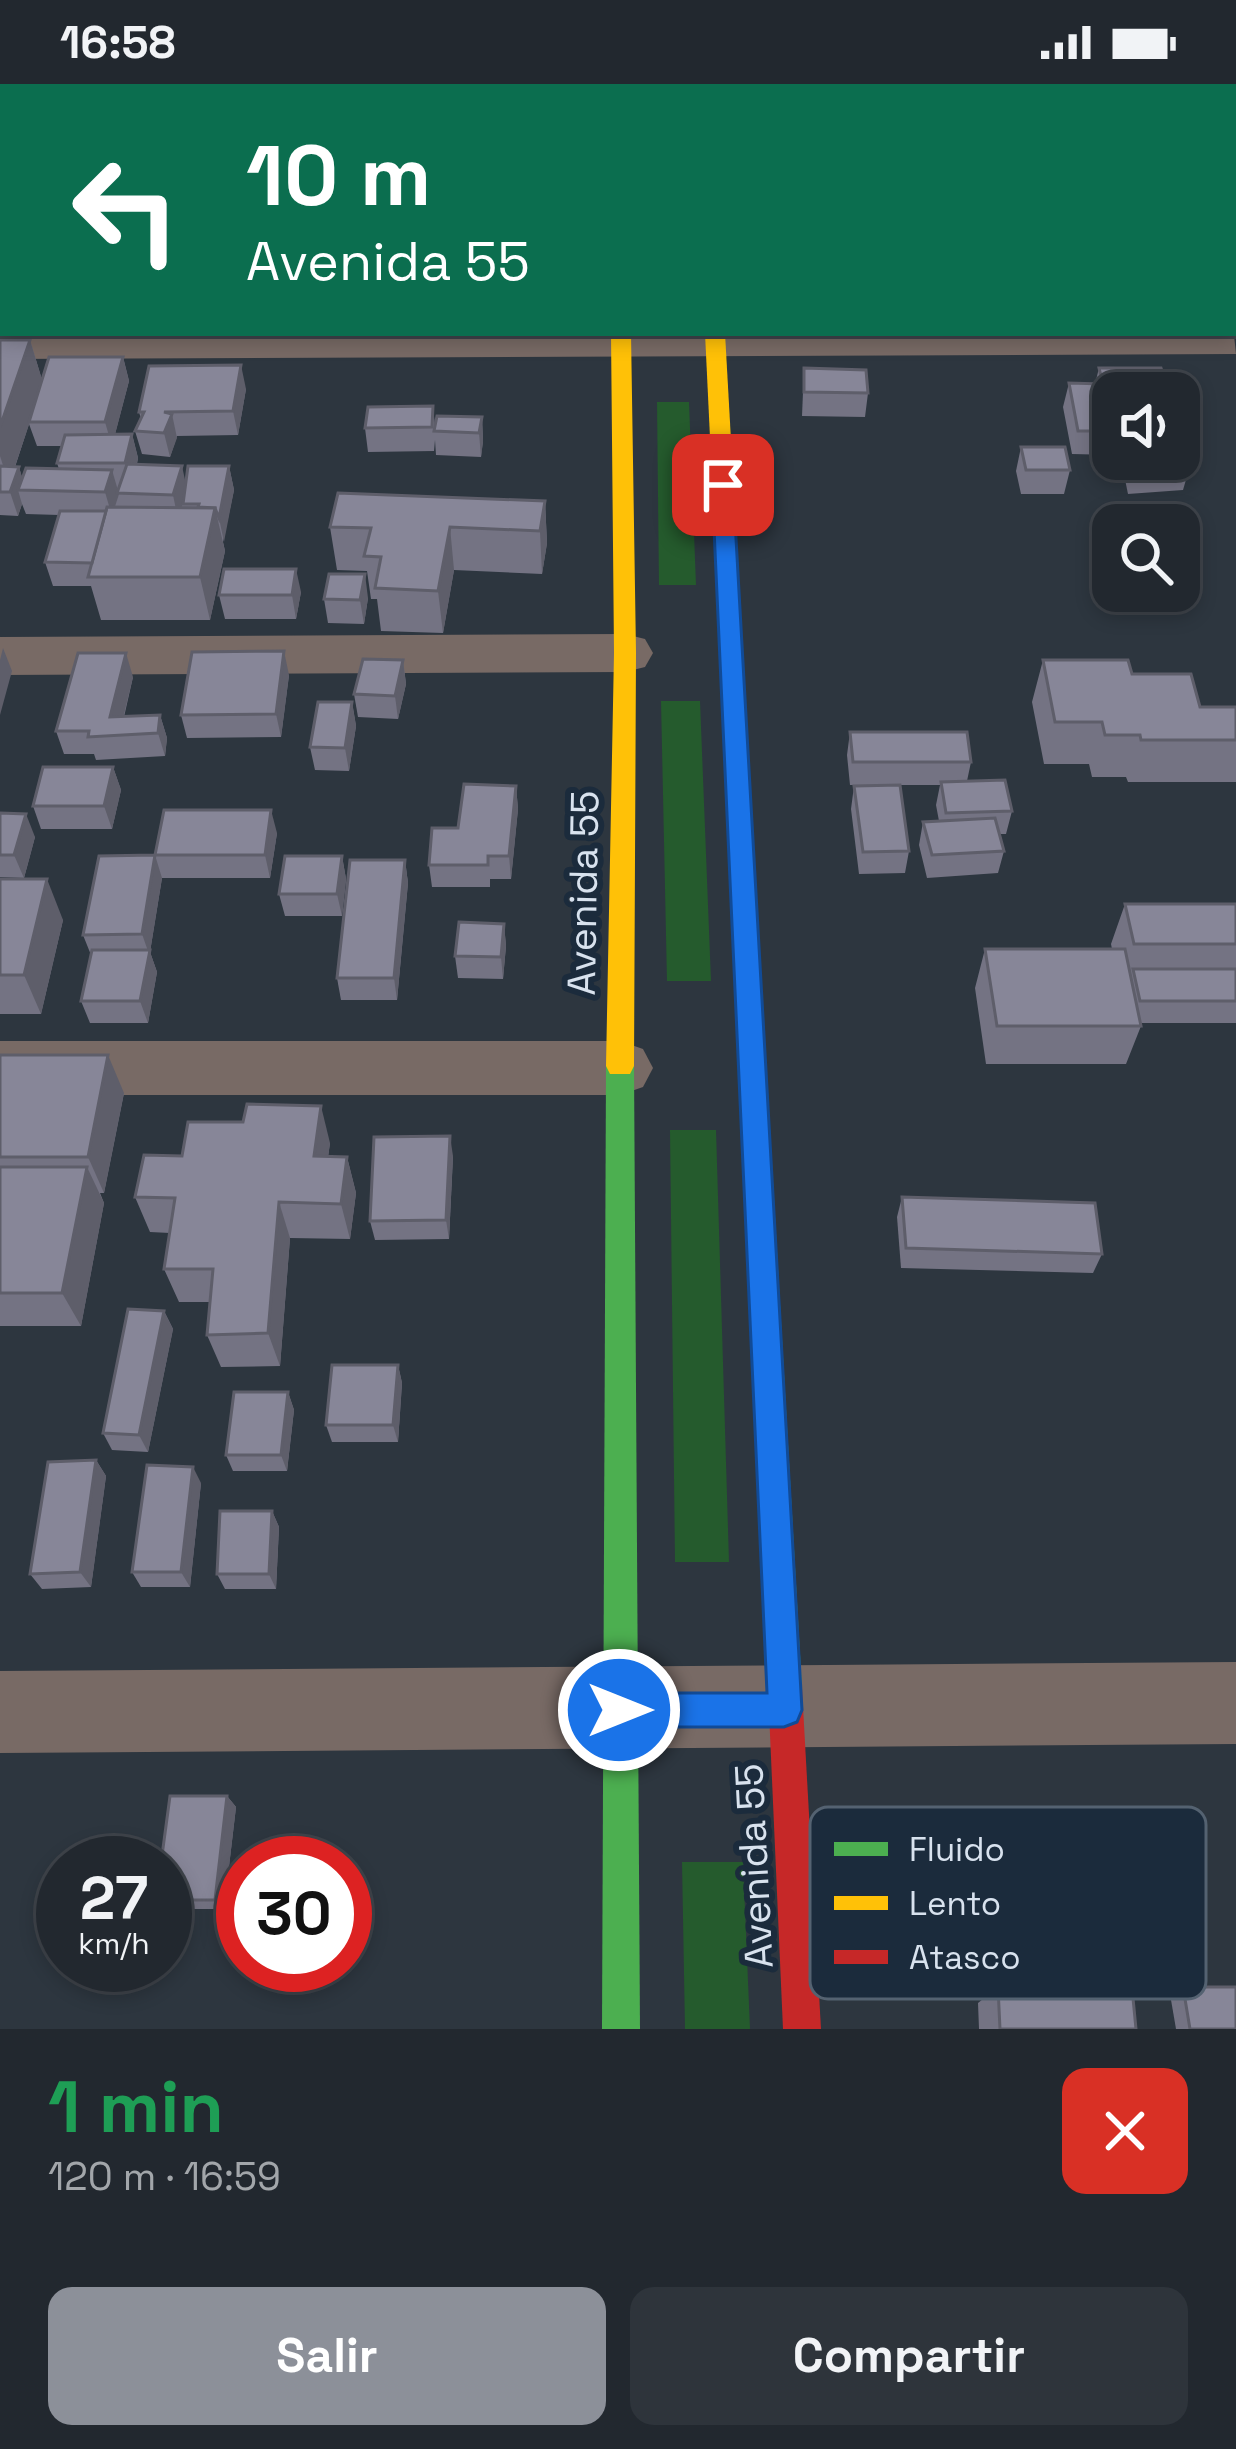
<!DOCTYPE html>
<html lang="es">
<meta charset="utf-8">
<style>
:root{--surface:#22282f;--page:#2e343b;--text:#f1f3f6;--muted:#a2a6aa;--line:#3f444b;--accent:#8c9099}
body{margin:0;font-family:"Space Grotesk",sans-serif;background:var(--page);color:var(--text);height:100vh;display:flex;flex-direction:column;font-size:45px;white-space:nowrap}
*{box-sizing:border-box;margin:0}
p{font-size:39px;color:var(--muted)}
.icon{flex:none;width:66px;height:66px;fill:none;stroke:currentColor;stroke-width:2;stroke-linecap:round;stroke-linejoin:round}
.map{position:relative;height:1945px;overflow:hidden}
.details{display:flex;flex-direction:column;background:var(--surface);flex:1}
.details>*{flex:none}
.guide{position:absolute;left:0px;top:0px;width:1236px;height:252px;box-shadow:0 6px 18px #0003,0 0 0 3px var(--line);background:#0b6e4f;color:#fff;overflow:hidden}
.buttons{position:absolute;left:1092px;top:288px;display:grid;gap:24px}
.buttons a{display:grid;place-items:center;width:108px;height:108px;border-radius:24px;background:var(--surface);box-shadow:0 6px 18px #0003,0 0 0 3px var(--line);font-size:60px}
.speed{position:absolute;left:36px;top:1752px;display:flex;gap:24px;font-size:60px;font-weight:700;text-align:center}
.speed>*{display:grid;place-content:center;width:156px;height:156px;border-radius:50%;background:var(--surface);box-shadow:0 6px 18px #0003,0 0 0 3px var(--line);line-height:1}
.speed small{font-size:30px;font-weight:400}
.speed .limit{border:18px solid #d22;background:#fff;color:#111}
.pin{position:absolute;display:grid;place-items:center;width:102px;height:102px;color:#fff;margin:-51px;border-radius:24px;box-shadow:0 6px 18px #0006}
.me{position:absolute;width:132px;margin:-66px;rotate:90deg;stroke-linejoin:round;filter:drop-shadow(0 0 9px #0008)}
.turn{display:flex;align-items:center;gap:42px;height:252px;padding:0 48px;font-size:54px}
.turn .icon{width:156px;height:156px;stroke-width:2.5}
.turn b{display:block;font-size:84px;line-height:102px}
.round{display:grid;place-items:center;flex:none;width:126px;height:126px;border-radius:24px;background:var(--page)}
.overview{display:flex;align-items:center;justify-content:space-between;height:204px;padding:0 48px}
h1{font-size:72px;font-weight:700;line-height:90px;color:#1e9e55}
.primary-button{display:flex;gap:24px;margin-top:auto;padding:24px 48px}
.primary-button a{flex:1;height:138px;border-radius:24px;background:var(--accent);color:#fff;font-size:48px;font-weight:700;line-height:138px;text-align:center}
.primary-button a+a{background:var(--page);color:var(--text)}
.status{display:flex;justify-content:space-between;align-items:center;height:84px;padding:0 60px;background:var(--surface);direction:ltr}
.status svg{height:33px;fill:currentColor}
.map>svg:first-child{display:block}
.green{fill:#255b2d}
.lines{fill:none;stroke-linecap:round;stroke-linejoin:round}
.street{fill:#786a65;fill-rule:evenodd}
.fast{fill:#4caf50;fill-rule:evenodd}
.slow{fill:#ffc107;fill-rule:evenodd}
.jam{fill:#c62828;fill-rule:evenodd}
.wall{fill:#747383;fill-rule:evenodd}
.shaded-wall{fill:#5e5e6a}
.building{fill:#878698;stroke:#5e5e6a;stroke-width:3}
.route{fill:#1a73e8;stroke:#114b97;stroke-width:3}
.labels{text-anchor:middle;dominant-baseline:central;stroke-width:12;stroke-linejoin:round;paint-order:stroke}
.street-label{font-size:39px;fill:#d8e2ee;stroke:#1b2b3c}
.key{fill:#1b2b3c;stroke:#546271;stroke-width:3}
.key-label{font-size:33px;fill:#d8e2ee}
</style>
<div class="status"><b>16:58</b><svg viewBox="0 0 49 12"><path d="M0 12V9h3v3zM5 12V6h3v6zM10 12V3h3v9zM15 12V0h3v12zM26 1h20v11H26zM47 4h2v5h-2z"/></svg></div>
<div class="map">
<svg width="1236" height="1945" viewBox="0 0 1236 1945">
<rect width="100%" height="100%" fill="#2d363f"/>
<!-- green -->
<g class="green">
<path d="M657 318H689L696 501H659Z"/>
<path d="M661 617H700L711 897H667Z"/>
<path d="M670 1046H716L729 1478H675Z"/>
<path d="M682 1778H743L750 1945H685Z"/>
</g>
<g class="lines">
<!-- street -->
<g class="street">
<rect x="0" y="20" width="3" height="24"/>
<path d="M1233 242 1236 270 0 275V247L1233 249Z"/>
<path d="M625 550 645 555 653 569 645 583 625 588 0 591V553Z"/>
<path d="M0 957H620L643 965 653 984 643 1003 620 1011H0Z"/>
<path d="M1236 1578V1660L0 1669V1587Z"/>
</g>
<!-- fast -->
<g class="fast">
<rect x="608" y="0" width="16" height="3"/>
<path d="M740 721 752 730 802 1605 797 1617 785 1622 773 1617 768 1605 728 730Z"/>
<path d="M620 971 630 974 634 982 640 1945H602L606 982 610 974Z"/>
</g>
<!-- slow -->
<g class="slow">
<rect x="691" y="0" width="16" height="3"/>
<path d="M611 249H631L636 569 634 982 630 990H610L606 982 614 569Z"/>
<path d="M705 249H725L752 730 740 739 728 730Z"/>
</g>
<!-- jam -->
<path class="jam" d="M785 1588 797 1593 802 1605 821 1945H783L768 1605 773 1593Z"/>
</g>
<!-- wall -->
<g class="wall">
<path d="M1 0H105L104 3H3V7Z"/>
<path d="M141 0H190L189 3H142Z"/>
<rect x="191" y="0" width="76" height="3"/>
<path d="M1222 0H1236V21H1233V3H1221Z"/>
<rect x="1233" y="31" width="3" height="55"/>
<rect x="0" y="91" width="3" height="42"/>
<rect x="1233" y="111" width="3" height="118"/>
<path d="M0 256H30L42 296 123 273 129 297 115 350H132L138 374 137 380 186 398 229 382 234 406 223 458 225 467 210 536H101L91 502H53L45 478 59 431 26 430 22 420 18 432 0 431ZM29 340 37 362H62L57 379 59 385 22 394 19 383H15Z"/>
<path d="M804 284 868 309 865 333 802 332Z"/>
<path d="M1099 284 1113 309V371L1072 370 1063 323 1069 299 1095 300Z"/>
<path d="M246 305 238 351 177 352 170 373 142 370 135 347 141 335 139 328Z"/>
<path d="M433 322 435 342 482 333 483 357 481 373 436 371 435 356 434 367 368 368 365 344Z"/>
<path d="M1021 363 1070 386 1064 410H1021L1016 387Z"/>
<path d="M1124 375H1179L1190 382 1183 406 1128 410 1122 381Z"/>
<path d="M545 417 547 459 542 490 454 486 443 549 381 547 377 515H371L367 487 337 486 330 443Z"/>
<path d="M301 508 296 535H225L219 511Z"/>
<path d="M368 514 364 540 328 539 324 515Z"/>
<path d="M403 576 406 600 398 635 358 633 354 610Z"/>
<path d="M1043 576 1132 590 1200 623H1236V698H1128L1126 693H1092L1089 680H1044L1032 618Z"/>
<path d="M289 591 281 653 187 654 181 631Z"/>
<path d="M133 593 124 633 160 631 167 654 165 672 96 676 94 670H64L56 647Z"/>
<path d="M352 618 356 642 349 687 315 686 310 663Z"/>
<path d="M850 648 971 678 967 697 1012 727 1006 750H999L1004 767 998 789 927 794 919 761 923 738 939 737 936 721 940 701H900L909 767 905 789 859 790 851 725 854 702 892 701H850L847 671Z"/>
<path d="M113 683 121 706 112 745H41L33 722Z"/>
<path d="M516 702 518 725 511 795H490V803H432L429 781 458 744Z"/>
<path d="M0 729 35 753 24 794 0 793Z"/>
<path d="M277 749 270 794H162L150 868 157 888 148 939H90L81 917 91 871 83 851 155 771Z"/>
<path d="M342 772 346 795 342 832H285L279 810Z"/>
<path d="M405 776 408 799 397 916H341L337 894Z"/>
<path d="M0 795 63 836 41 930H0Z"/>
<path d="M1125 820H1236V939H1141V942L1126 980H986L975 904 985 865H1112L1111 860Z"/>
<path d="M504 840 506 862 503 895 458 894 455 872Z"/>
<path d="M0 971 124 1009 104 1109H100L104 1119 81 1242H0Z"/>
<path d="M330 1059 328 1073H347L356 1109 350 1155 290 1154 280 1282 221 1283 207 1251 210 1218H179L164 1185 170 1149 150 1148 135 1113 182 1072Z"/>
<path d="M453 1072 449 1155 375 1156 370 1137Z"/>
<path d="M902 1113 1102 1170 1093 1189 901 1184 897 1133Z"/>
<path d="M164 1227 173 1245 148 1368 112 1366 103 1349Z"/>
<path d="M398 1281 402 1299 398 1358H332L326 1341Z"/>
<path d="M288 1308 294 1326 287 1387H233L226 1371Z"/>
<path d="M96 1376 106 1392 91 1503 42 1505 30 1490Z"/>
<path d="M201 1399 190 1503H141L132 1488Z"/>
<path d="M272 1427 279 1443 276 1505H225L217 1490Z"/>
<path d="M227 1712 236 1723 224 1825H166L165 1779Z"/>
<path d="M1079 1881 1136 1945H979L978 1919 998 1903 1055 1908 1054 1899Z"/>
<path d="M1183 1903 1236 1945H1176L1170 1910Z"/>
</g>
<!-- shaded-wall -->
<g class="shaded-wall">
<path d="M3 188V222L0 213V196Z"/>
<path d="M30 256 43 299 9 400 0 372V343Z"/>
<path d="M123 273 129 297 112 362 105 338Z"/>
<path d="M241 281 246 305 238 351 233 327Z"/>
<path d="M172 330 177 354 170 373 164 349Z"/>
<path d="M482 333 483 357 481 373 479 349Z"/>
<path d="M132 350 138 374 131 402 125 379Z"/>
<path d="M182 382 187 405 178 435 173 411Z"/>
<path d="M229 382 234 406 224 458 219 434Z"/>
<path d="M19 383 26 406H18L22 420 18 432 10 408Z"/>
<path d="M112 386 119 410 112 432 105 408Z"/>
<path d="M545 417 547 459 542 490 540 447Z"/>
<path d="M215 424 225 467 210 536 200 493Z"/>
<path d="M450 443 454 486 443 549 438 507Z"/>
<path d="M296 485 301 508 296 535 292 511Z"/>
<path d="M365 490 368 514 364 540 360 516Z"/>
<path d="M3 564 12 587 0 631V576Z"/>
<path d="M284 567 289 591 281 653 276 630Z"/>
<path d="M126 569 133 593 119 651 110 633Z"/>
<path d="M403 576 406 600 398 635 395 612Z"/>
<path d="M352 618 356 642 349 687 345 664Z"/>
<path d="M160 631 167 654 165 672 158 649Z"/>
<path d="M113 683 121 706 112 745 104 722Z"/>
<path d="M516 702 518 725 511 795 509 772Z"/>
<path d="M271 726 277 749 270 794 265 771Z"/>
<path d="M26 730 35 753 24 794 14 771Z"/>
<path d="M155 771 162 794 150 868 157 888 148 939 140 917 149 870 142 850Z"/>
<path d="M342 772 346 795 342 832 337 810Z"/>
<path d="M405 776 408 799 397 916 394 894Z"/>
<path d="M47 795 63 836 41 930 24 891Z"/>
<path d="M504 840 506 862 503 895 501 873Z"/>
<path d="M108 971 124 1009 104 1109 88 1073Z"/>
<path d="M321 1022 330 1059 323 1108 314 1072Z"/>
<path d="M450 1052 453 1072 449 1155 446 1136Z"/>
<path d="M347 1073 356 1109 350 1155 341 1120Z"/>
<path d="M87 1083 104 1119 81 1242 62 1209Z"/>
<path d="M279 1118 290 1154 280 1282 268 1249Z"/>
<path d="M164 1227 173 1245 148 1368 139 1351Z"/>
<path d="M398 1281 402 1299 398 1358 393 1341Z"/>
<path d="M288 1308 294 1326 287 1387 281 1371Z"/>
<path d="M96 1376 106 1392 91 1503 80 1488Z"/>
<path d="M193 1383 201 1399 190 1503 181 1488Z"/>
<path d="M272 1427 279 1443 276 1505 269 1490Z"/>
<path d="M227 1712 236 1723 224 1825 215 1816Z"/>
</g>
<!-- building -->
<g class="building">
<path d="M780 0H899V3H781Z"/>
<rect x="1233" y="31" width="3" height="32"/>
<rect x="0" y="91" width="3" height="18"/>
<rect x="1233" y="111" width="3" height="50"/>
<path d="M0 159H3V188L0 196Z"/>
<path d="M1233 172 1236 174V206H1233Z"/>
<path d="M0 256H30L0 343Z"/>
<path d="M49 273H123L105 338H29Z"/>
<path d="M241 281 233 327 164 328 172 330 164 349 135 347 144 328H139L149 282Z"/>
<path d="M804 284 866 286 868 309 804 308Z"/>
<path d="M1099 284H1161L1169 309H1113V347H1078L1069 299 1103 300Z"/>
<path d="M433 322 432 343 365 344 368 323Z"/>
<path d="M437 332 482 333 479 349 434 347Z"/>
<path d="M1179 345 1190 382 1135 386 1132 375H1179Z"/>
<path d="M132 350 125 379H57L65 351Z"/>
<path d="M1021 363H1065L1070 386H1026Z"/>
<path d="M127 380 182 382 173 411 117 409Z"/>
<path d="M0 382 19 383 10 408H0Z"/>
<path d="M188 382H229L219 434 215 424 198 423 199 420H183Z"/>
<path d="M26 384 112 386 105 408 18 406Z"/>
<path d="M338 409 545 417 540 447 450 443 438 507 375 504 381 473 364 472 371 444 330 443Z"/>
<path d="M107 423 215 424 200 493H88Z"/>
<path d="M60 427H106L92 479 45 478Z"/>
<path d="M224 485H296L292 511H219Z"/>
<path d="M329 490H365L360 516 324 515Z"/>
<path d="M284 567 276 630 181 631 192 568Z"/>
<path d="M78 569H126L110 633 160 631 158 649 88 653 89 647H56Z"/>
<path d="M363 575 403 576 395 612 354 610Z"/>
<path d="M1043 576H1128L1132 590H1191L1200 623H1236V656H1141L1140 651H1105L1102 638H1055Z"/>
<path d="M318 618H352L345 664 310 663Z"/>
<path d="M850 648H967L971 678H853Z"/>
<path d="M43 683H113L104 722H33Z"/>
<path d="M1005 696 1012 727 946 729 941 698Z"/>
<path d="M464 700 516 702 509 772H488V781H429L432 744H458Z"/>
<path d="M900 701 909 767 863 768 854 702Z"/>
<path d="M164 726H271L265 771H155L142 850 83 851 99 772 155 771Z"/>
<path d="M0 729 26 730 14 771H0Z"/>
<path d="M995 734 1004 767 932 771 923 738Z"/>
<path d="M285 772H342L337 810H279Z"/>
<path d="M350 776H405L394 894H337Z"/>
<path d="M0 795H47L24 891H0Z"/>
<path d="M1125 820H1236V860H1134Z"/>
<path d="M459 838 504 840 501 873 455 872Z"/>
<path d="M985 865H1125L1141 942H997Z"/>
<path d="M92 866H150L140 917H81Z"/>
<path d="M1133 885H1236V917H1140Z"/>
<path d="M0 971H108L88 1073H0Z"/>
<path d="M247 1020 321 1022 314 1072 347 1073 341 1120 279 1118 268 1249 207 1251 213 1185H164L175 1114 135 1113 144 1071 182 1072 188 1038H243Z"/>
<path d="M450 1052 446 1136 370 1137 374 1053Z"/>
<path d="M0 1083H87L62 1209H0Z"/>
<path d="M902 1113 1095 1119 1102 1170 906 1164Z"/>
<path d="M128 1225 164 1227 139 1351 103 1349Z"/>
<path d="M332 1281H398L393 1341H326Z"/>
<path d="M234 1308H288L281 1371H226Z"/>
<path d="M96 1376 80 1488 30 1490 48 1378Z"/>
<path d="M147 1381 193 1383 181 1488H132Z"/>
<path d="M220 1427H272L269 1490H217Z"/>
<path d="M170 1712H227L215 1816H165V1779H161Z"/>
<path d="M1079 1881 1130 1883 1136 1945H1000L998 1903 1080 1910Z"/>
<path d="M1183 1903H1236V1945H1190Z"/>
</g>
<!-- route -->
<path class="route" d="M723 394 733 401 802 1626 797 1638 784 1643H619L607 1638 602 1626 607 1614 619 1609H767L712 401Z"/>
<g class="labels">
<!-- street labels -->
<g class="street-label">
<text transform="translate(583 809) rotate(-89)">Avenida 55</text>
<text transform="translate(754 1782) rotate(-93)">Avenida 55</text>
</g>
</g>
<!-- legend -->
<rect x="810" y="1723" width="396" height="192" rx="18" class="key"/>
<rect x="834" y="1758" width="54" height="14" fill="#4caf50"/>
<rect x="834" y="1812" width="54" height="14" fill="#ffc107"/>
<rect x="834" y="1866" width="54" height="14" fill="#c62828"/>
<g class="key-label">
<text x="909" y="1777">Fluido</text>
<text x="909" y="1831">Lento</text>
<text x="909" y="1885">Atasco</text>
</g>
</svg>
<div class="buttons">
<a><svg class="icon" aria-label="sound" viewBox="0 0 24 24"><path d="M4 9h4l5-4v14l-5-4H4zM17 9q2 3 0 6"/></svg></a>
<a><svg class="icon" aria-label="search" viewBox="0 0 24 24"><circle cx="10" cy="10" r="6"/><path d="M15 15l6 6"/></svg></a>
</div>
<div class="speed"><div>27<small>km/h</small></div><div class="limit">30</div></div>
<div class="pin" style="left:723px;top:401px;background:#d93025"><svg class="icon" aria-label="arrive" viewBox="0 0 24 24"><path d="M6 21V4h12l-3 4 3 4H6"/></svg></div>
<svg class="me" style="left:619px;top:1626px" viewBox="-20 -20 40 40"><circle r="17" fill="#1a73e8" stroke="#fff" stroke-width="3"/><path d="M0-11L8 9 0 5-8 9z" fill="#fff"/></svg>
<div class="guide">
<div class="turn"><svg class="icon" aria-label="left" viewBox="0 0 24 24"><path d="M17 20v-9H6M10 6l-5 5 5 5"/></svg><div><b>10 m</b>Avenida 55</div></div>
</div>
</div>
<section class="details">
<div class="overview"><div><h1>1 min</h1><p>120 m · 16:59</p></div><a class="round" style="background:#d93025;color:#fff"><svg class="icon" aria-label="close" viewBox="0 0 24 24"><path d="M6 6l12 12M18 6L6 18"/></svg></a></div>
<div class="primary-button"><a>Salir</a><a>Compartir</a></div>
</section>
